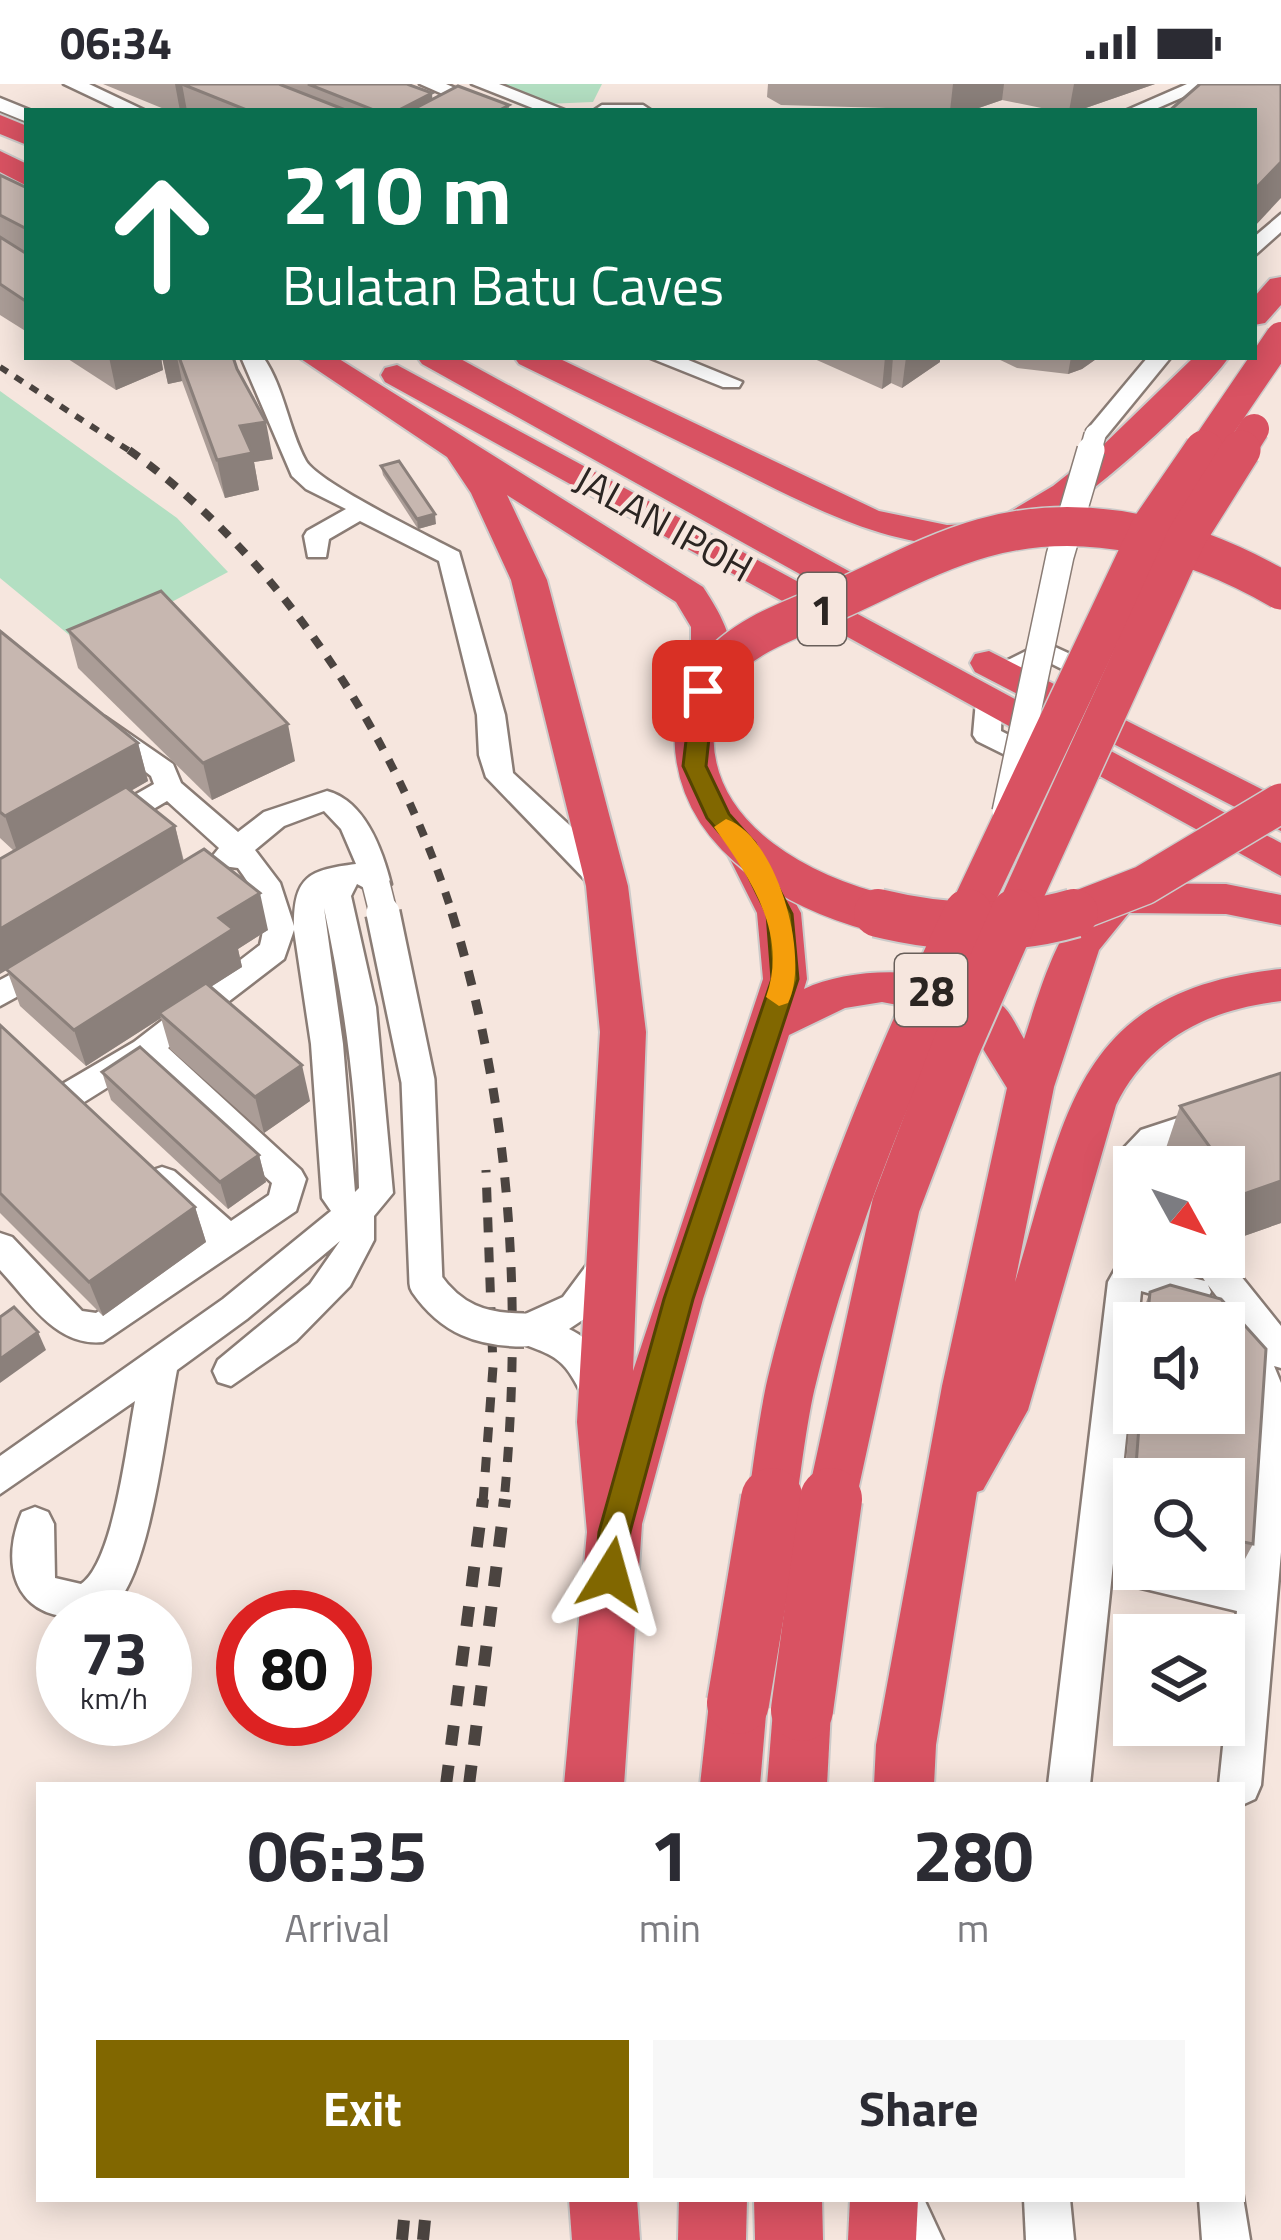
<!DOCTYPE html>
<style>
:root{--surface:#fff;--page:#f7f7f7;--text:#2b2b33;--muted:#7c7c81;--accent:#816700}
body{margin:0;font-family:"Titillium Web",sans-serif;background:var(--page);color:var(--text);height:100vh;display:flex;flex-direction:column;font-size:45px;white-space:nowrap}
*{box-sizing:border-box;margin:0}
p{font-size:39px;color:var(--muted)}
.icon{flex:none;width:66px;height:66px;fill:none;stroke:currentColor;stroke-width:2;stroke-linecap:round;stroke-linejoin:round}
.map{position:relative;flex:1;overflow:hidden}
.details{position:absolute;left:36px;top:1698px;width:1209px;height:420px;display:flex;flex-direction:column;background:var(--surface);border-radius:0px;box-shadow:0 6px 30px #0003}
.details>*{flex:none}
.banner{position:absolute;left:24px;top:24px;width:1233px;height:252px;border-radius:0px;box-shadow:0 6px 30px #0003;background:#0b6e4f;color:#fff;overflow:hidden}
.needle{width:78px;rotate:130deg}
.tools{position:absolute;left:1113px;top:1062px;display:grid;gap:24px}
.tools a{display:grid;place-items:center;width:132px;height:132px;border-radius:0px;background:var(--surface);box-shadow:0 6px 30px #0003;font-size:60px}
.speed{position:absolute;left:36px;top:1506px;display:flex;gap:24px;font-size:60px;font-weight:700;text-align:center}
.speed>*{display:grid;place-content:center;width:156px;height:156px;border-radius:50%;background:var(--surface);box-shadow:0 6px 30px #0003;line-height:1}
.speed small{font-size:30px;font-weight:400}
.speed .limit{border:18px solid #d22;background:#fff;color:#111}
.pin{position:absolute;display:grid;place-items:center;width:102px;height:102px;color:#fff;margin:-51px;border-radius:24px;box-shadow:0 6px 18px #0006}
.me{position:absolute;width:132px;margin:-66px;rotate:8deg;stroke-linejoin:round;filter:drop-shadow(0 0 9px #0008)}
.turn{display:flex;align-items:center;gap:42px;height:252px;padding:0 60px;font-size:54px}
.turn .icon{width:156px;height:156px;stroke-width:2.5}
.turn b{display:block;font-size:84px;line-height:102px}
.eta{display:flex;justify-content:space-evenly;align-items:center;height:204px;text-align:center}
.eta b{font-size:72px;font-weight:700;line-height:84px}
.primary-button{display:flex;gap:24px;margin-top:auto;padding:24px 60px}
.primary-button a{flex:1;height:138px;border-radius:0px;background:var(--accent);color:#fff;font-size:48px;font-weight:700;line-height:138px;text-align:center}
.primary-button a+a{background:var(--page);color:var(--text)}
.status{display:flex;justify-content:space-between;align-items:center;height:84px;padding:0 60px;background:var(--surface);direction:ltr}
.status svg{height:33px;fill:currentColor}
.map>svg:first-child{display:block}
.green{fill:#b3dfc2}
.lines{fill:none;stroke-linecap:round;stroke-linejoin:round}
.minor-casing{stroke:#8a7c75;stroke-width:5}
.highway-casing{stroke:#cccbca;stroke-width:4}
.minor{fill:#fff;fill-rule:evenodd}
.highway{fill:#d95262;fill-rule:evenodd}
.rail-far3{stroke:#4b4440;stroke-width:6;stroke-dasharray:9 9;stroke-linecap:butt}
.rail-far2{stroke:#4b4440;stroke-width:8;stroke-dasharray:12 12;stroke-linecap:butt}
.rail-far1{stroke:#4b4440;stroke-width:9;stroke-dasharray:15 15;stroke-linecap:butt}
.rail{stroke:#4b4440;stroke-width:12;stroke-dasharray:20 20;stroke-linecap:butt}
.minor-bridge-far2-casing{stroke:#8a7c75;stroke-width:24;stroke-linecap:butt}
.minor-bridge-far1-casing{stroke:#8a7c75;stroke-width:30;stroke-linecap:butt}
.minor-bridge-casing{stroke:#8a7c75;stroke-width:38;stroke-linecap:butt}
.highway-bridge-far3-casing{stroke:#cccbca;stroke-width:33;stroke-linecap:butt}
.highway-bridge-far2-casing{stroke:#cccbca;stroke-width:42;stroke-linecap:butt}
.highway-bridge-far1-casing{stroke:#cccbca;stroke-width:52;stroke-linecap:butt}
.highway-bridge-casing{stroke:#cccbca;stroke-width:66;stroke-linecap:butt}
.minor-bridge-far2{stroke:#fff;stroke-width:21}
.minor-bridge-far1{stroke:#fff;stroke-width:27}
.minor-bridge{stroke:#fff;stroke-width:33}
.highway-bridge-far3{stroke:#d95262;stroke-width:30}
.highway-bridge-far2{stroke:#d95262;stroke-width:39}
.highway-bridge-far1{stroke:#d95262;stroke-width:48}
.highway-bridge{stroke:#d95262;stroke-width:62}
.wall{fill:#ab9d97}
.shaded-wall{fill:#8b807b}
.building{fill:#c7b7b0;stroke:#8b807b;stroke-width:3}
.route{fill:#816700;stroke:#544300;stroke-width:3}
.slow{fill:#f59e0b}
.labels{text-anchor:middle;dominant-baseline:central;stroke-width:9;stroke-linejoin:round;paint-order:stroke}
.far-street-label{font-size:39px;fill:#2b2522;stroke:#f6e6de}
.shield{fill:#f6e6de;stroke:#685f5a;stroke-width:3}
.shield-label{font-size:42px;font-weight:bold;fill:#2b2522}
</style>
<div class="status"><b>06:34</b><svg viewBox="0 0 49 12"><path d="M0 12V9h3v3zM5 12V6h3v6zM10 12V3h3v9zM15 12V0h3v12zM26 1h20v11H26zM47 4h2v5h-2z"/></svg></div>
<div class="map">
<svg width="1281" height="2156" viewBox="0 0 1281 2156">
<rect width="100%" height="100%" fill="#f6e6de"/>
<!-- green -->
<g class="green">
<path d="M493 0H602L593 18 546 20Z"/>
<path d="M0 307 177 434 228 488 85 564 0 494Z"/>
</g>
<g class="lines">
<!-- minor casing -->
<g class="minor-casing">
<g id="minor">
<path d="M64 0H89L146 27H121Z"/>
<path d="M420 0H446L495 22 479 26Z"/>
<path d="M472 0H499L567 27H540Z"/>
<path d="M1187 0H1213L1151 27H1125Z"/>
<path d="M0 14 32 27H27V38L0 27Z"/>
<path d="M602 21H643L652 27H593Z"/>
<path d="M1281 130V148L1254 172V153Z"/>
<path d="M241 273H263C285 305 288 344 306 377 319 399 430 453 459 468L505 631 513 689 578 749 612 789 617 796 612 803H592L486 693 479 671 477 631 439 477 360 437 329 455 326 473H308L304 452 307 447 346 425 306 405 292 392Z"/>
<path d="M648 273H681L742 298 739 303H723Z"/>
<path d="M1148 273H1171L1103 356H1087V346Z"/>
<path d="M1044 558 1116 591 1120 597 1107 605 1098 603 1044 576 1001 594 988 586Z"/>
<path d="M989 608 1002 617 1001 647 1069 682 1102 674 1116 683 1112 689 1066 701 977 657 973 651 976 617Z"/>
<path d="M105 633 173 680 181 699 238 748 264 728 327 707C365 717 382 765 391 800L376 810 357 800 351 812 376 923 393 1109 374 1132V1156L350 1202 296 1257 231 1302 218 1298 213 1287 218 1276 310 1200 340 1157 247 1235 177 1286C166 1342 152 1478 117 1519 106 1532 91 1533 75 1533 14 1533 0 1479 22 1428L35 1423 48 1428 54 1440 55 1494 81 1500C114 1478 127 1357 135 1317L0 1410V1372L223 1215 331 1127 322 1114 311 960 294 846 284 875 168 964 301 1086 306 1095 296 1127 103 1258C56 1263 29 1217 0 1186V1149L12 1153 82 1227 96 1229 205 1155 150 1105 145 1096 150 1087 162 1083 174 1087 231 1137 269 1111 272 1099 145 980 81 1020 70 1023 59 1020 54 1011 59 1002 134 958 260 861C269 830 256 809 238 784L215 781 211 774 219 764 167 717 116 747H96L92 740 96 733 154 700 151 692 95 648 91 642 95 636ZM324 727 341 745 356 780C309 786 294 792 294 842L280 799 255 766 284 742ZM324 824C344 917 357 1008 359 1104L355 1108 343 960Z"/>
<path d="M53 868 64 871 68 879 64 887 0 922V896Z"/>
<path d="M1281 1000V1025L1165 1064 1153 1072 1154 1083H1134V1095L1125 1092 1121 1067 1141 1046Z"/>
<path d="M607 1166 619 1170 624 1180 596 1227 569 1245C596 1258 609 1279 617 1308L612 1319 599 1324 586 1319C564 1273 559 1273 512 1256L506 1246 512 1236 563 1213 595 1170Z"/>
<path d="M1224 1171 1281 1242V1284L1274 1282 1281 1299V1468L1261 1701 1255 1715 1242 1721V1701H1219L1237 1527 1137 1503 1123 1497 1118 1485 1123 1473 1134 1469V1485H1210L1240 1492 1257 1328 1233 1270 1224 1265V1239H1211L1224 1233 1236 1237 1208 1201 1211 1208 1206 1218 1194 1222 1141 1207 1138 1239H1134V1277L1090 1701H1048L1108 1198 1117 1182 1129 1178 1205 1197 1189 1173Z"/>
<path d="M1242 2107 1250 2156H1202L1199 2115H1242Z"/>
<path d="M876 2115H924L943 2156H894Z"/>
<path d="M1024 2115H1070L1074 2156H1026Z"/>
</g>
</g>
<!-- highway casing -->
<g class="highway-casing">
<g id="highway">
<path d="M0 31 27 42V61L0 50Z"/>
<path d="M0 67 27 80V102L0 88Z"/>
<path d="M1281 193V221L1265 239 1254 241V213L1270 195Z"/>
<path d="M298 273H336L703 503C721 530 745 571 724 603H696L691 594V543L676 518 507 411 547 496 628 802 646 948 633 1287 763 895 757 829 725 765 731 755 746 751 761 755 801 829 807 895 804 905C857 880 957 881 1004 923 1012 931 1018 945 1024 955 1041 906 1063 815 1118 799L1226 800 1281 811V841L1226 830 1129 829 1099 866 1054 1003 1015 1198C1067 1029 1074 907 1281 885V917C1210 925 1149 954 1116 1021L1028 1326 983 1406 977 1408 936 1661 934 1701H874L876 1661 942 1302 1007 1004 972 947 939 929 882 918 845 924 789 951 703 1215 642 1440 624 1701H564L587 1448 577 1338 600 948 586 802 511 496 471 409 447 373Z"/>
<path d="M417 273H457L867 497 872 505 867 513H841L422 280Z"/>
<path d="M514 273H556L879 427 947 441 991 439 1053 402 1097 367 1194 273H1229C1196 320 1053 452 998 460 896 474 804 418 715 375 650 343 584 312 519 280Z"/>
<path d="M397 281 1281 759V792L385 298 381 291 385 284Z"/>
<path d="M989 567 1281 715V747L975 588 970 579 975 570Z"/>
<path d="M738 1591 759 1599 767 1619 760 1701H700L709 1619 717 1599Z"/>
<path d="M802 1598 823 1606 831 1626 827 1701H767L773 1626 781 1606Z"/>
<path d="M569 2115H637L640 2156H572Z"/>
<path d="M679 2115H747L746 2156H678Z"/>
<path d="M754 2115H822L823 2156H755Z"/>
<path d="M850 2115H918L916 2156H848Z"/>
</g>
</g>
<!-- minor -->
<use href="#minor" class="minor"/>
<!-- highway -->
<use href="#highway" class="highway"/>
<!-- rail-far3 -->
<path class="rail-far3" d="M0 283 133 369"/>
<!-- rail-far2 -->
<path class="rail-far2" d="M129 366C281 474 398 655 453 832"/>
<!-- rail-far1 -->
<g class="rail-far1">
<path d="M452 829C511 1022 523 1218 504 1418"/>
<path d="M483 1418 493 1283 486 1086"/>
</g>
<!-- rail -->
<g class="rail">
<path d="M446 1701 483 1415"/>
<path d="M469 1701 505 1415"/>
<path d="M402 2156 406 2115"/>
<path d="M423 2156 427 2115"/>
</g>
<!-- minor-bridge-far2 casing -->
<g class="minor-bridge-far2-casing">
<path id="minor-bridge-far2" d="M1090 369 1095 351"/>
</g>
<!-- minor-bridge-far1 casing -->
<g class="minor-bridge-far1-casing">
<g id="minor-bridge-far1">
<path d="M1006 728 1060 472 1091 366"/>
<path d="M376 800 384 832"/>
</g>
</g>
<!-- minor-bridge casing -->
<g class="minor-bridge-casing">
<path id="minor-bridge" d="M383 829 418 997 426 1199C451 1235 481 1246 524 1246"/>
</g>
<!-- highway-bridge-far3 casing -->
<g class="highway-bridge-far3-casing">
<g id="highway-bridge-far3">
<path d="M1202 369 1281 253"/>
<path d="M1239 369 1254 345"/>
</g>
</g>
<!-- highway-bridge-far2 casing -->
<g class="highway-bridge-far2-casing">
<g id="highway-bridge-far2">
<path d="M891 832C805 812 697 758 694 656 693 632 699 607 714 588 744 549 797 534 840 515 887 494 933 468 983 454 1086 425 1191 454 1281 506"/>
<path d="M967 832 1151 443 1204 366"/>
<path d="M1014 832 1187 452 1241 366"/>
<path d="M1064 832 1144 801 1281 719"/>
</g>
</g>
<!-- highway-bridge-far1 casing -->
<g class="highway-bridge-far1-casing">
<g id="highway-bridge-far1">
<path d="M878 829C943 845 1009 848 1074 829"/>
<path d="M772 1418C778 1379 782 1339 791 1300 830 1136 897 981 968 829"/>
<path d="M831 1418 896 1121 956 963 1015 829"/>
</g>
</g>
<!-- highway-bridge casing -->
<g class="highway-bridge-casing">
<g id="highway-bridge">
<path d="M738 1619 772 1415"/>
<path d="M802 1626 831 1415"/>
</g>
</g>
<!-- minor-bridge-far2 -->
<use href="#minor-bridge-far2" class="minor-bridge-far2"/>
<!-- minor-bridge-far1 -->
<use href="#minor-bridge-far1" class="minor-bridge-far1"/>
<!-- minor-bridge -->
<use href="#minor-bridge" class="minor-bridge"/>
<!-- highway-bridge-far3 -->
<use href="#highway-bridge-far3" class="highway-bridge-far3"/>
<!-- highway-bridge-far2 -->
<use href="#highway-bridge-far2" class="highway-bridge-far2"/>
<!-- highway-bridge-far1 -->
<use href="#highway-bridge-far1" class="highway-bridge-far1"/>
<!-- highway-bridge -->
<use href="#highway-bridge" class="highway-bridge"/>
</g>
<!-- wall -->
<g class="wall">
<path d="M103 0H407L432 9V15L509 21V27H169Z"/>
<path d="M768 0H1155L1077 27H1056L1002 16 970 27H904L886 24 781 21 767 13Z"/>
<path d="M0 91 27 104V248L0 231Z"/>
<path d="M65 273H161L163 286 116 306Z"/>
<path d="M162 273H233L273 375 254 378 259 406 225 414 182 297 168 300Z"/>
<path d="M810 273H940V278L902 304 891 299 882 305Z"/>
<path d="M994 273H1099L1082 285 1068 290 1017 284Z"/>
<path d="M381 382 436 440 418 445 383 391Z"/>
<path d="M68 546 295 677 212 716 78 584Z"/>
<path d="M0 547 138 659 148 697 131 707 175 742 184 777 268 846 238 865 242 883 210 903 310 1017 264 1049 170 965 161 934 86 982 20 922 7 886 14 767 0 754Z"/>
<path d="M0 941 195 1123 206 1158 103 1232 0 1129Z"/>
<path d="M102 988 259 1071 266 1098 228 1125 111 1016Z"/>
<path d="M1180 1022 1281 1139 1224 1159V1083H1170L1163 1073Z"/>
<path d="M1170 1201 1221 1215 1266 1265 1253 1460 1237 1490 1209 1485H1224V1395H1134V1470L1119 1467 1134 1279V1329H1224V1239H1138L1150 1208Z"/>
</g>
<!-- shaded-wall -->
<g class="shaded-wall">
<path d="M175 0H223H182L187 27H180Z"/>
<path d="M953 0H1004L1002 16 970 27H950Z"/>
<path d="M1074 0H1155L1077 27H1069Z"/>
<path d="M432 9 433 27H397Z"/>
<path d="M1281 78V114L1254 143V106Z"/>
<path d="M109 273H161L163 286 116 306Z"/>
<path d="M162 273H177L182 297 168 300Z"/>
<path d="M885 273H893L891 299 882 305Z"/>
<path d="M906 273H940V278L902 304Z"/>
<path d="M1071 273H1099L1082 285 1068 290Z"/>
<path d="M266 338 273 375 254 378 259 406 225 414 217 376 240 342Z"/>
<path d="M435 430 436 440 418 445 417 435Z"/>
<path d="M288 640 295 677 212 716 203 679Z"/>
<path d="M138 659 148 697 18 770 5 732Z"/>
<path d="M175 742 184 780 0 890V845Z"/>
<path d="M260 809 268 846 238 865 242 883 164 933 159 929 161 934 86 982 74 946 219 834Z"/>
<path d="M302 981 310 1017 264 1049 255 1013Z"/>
<path d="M259 1071 266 1098 228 1125 220 1098Z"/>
<path d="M1281 1097V1139L1224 1159 1244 1110Z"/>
<path d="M195 1123 206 1158 103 1232 89 1198Z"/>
<path d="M38 1248 46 1266 0 1299V1275Z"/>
</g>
<!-- building -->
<g class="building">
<path d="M182 0H279L348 27H249Z"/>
<path d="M308 0H407L432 9 397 27H376Z"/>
<path d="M1200 0H1281V78L1254 106V27H1169Z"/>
<path d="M458 2 509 21 498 27H410Z"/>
<path d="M0 91 27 104V145L0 131Z"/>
<path d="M0 153 27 170V218L0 200Z"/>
<path d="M179 273H233L237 285 266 338 240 342 252 369 217 376Z"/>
<path d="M399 377 435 430 417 435 381 382Z"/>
<path d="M161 507 288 640 203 679 68 546Z"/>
<path d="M0 547 138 659 5 732 0 728Z"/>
<path d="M126 703 175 742 0 845V775Z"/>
<path d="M204 765 260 809 219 834 233 845 74 946 6 885Z"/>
<path d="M206 899 302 981 255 1013 159 929Z"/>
<path d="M0 941 195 1123 89 1198 0 1109Z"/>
<path d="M140 963 259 1071 220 1098 102 988Z"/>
<path d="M1281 989V1097L1244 1110 1180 1022Z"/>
<path d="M1170 1201 1221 1215 1266 1265 1253 1460 1224 1454V1395H1135L1140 1329H1224V1239H1147L1150 1208Z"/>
<path d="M14 1223 38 1248 0 1275V1233Z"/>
</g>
<!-- route -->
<path class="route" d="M703 600 714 607 706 682 729 730 755 759 792 830 798 895 693 1215 630 1448 622 1500 611 1504 600 1500 595 1490 599 1448 664 1215 772 895 767 830 737 769 707 734 683 682 692 607Z"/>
<!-- slow -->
<path class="slow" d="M726 735C777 752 811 874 788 919L779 922 766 913C789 849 749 792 714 743Z"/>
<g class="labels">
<!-- far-street labels -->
<g class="far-street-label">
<text transform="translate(664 439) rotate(29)">JALAN IPOH</text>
</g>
<!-- shield labels -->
<g class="shield">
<rect x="798" y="489" width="48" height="72" rx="9"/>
<rect x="895" y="870" width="72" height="72" rx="9"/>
</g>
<g class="shield-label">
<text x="822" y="525">1</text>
<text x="931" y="906">28</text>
</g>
</g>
</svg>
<div class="tools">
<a><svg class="needle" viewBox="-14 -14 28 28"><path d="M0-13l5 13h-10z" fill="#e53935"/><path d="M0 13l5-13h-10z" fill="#7c7c81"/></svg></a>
<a><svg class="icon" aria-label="sound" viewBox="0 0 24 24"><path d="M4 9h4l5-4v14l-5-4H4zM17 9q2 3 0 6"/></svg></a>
<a><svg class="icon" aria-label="search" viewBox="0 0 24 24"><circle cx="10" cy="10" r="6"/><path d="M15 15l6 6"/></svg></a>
<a><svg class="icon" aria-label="layers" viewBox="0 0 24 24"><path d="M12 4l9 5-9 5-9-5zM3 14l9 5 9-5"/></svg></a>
</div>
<div class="speed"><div>73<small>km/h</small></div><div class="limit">80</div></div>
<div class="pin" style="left:703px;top:607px;background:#d93025"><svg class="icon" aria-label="arrive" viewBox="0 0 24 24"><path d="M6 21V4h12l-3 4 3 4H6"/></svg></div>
<svg class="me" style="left:611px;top:1490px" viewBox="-20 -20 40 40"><path d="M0-17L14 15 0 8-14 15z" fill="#816700" stroke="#fff" stroke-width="4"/></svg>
<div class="banner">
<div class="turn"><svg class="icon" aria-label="ahead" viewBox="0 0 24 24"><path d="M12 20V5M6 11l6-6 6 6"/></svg><div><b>210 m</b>Bulatan Batu Caves</div></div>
</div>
<section class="details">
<div class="eta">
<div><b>06:35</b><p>Arrival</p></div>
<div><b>1</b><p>min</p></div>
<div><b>280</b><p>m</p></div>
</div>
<div class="primary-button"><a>Exit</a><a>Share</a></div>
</section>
</div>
